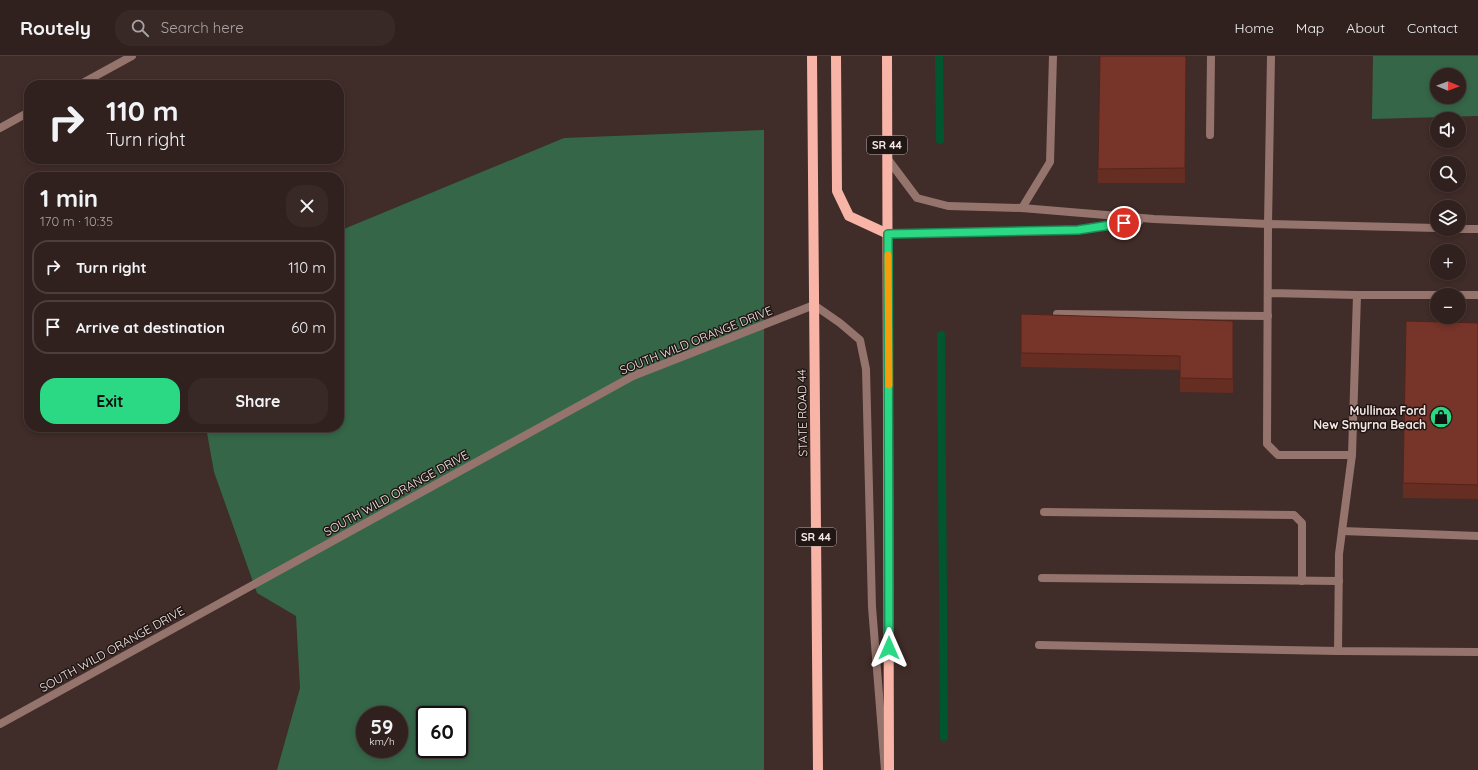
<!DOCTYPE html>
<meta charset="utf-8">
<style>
:root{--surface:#30211e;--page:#382927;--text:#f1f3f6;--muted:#a8a3a4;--line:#4b3e3c;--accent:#2bd884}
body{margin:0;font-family:Quicksand,sans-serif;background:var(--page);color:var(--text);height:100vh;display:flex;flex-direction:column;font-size:15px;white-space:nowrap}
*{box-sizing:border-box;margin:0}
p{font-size:13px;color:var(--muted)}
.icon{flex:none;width:22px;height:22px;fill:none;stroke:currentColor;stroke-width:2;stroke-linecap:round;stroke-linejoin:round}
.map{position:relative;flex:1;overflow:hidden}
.sheet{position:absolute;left:24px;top:116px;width:320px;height:260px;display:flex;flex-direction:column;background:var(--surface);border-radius:16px;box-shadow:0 2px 6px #0003,0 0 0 1px var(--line)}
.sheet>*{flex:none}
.guide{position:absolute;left:24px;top:24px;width:320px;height:84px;border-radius:16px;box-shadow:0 2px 6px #0003,0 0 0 1px var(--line);background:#30211e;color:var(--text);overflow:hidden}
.needle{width:26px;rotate:91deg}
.buttons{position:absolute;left:1430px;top:12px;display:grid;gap:8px}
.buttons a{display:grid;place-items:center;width:36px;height:36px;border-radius:50%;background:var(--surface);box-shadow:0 2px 6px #0003,0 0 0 1px var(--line);font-size:20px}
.speed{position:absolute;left:356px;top:650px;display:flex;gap:8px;font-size:20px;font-weight:700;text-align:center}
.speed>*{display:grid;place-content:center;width:52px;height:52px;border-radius:50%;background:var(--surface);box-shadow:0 2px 6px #0003,0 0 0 1px var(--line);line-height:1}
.speed small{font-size:10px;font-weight:400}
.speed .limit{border:2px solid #111;border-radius:6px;background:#fff;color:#111}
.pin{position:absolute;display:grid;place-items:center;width:34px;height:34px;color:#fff;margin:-17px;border:2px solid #fff;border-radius:50%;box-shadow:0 1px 4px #0007}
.me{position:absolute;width:44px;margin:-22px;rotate:0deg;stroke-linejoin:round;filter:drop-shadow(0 0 3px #0008)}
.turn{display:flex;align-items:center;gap:14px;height:84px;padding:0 16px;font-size:18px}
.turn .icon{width:52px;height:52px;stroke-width:2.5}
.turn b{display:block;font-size:28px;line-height:34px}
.round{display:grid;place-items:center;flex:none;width:42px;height:42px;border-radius:16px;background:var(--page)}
.head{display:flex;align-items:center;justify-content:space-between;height:68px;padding:0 16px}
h1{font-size:24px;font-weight:700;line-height:30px}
.primary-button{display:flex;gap:8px;margin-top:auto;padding:8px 16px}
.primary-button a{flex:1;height:46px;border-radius:16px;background:var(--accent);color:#111;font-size:16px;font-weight:700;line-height:46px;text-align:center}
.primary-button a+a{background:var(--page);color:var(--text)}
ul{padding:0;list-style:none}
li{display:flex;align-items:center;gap:12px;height:54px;margin:0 8px 6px;padding:0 8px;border:2px solid var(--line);border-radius:16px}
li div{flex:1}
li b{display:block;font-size:15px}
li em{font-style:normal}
header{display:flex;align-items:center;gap:24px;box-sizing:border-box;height:56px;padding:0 20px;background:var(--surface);border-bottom:1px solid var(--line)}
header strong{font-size:19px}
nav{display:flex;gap:22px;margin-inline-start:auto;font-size:14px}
.search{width:280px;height:36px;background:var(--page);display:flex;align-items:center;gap:10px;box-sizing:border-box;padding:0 14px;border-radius:16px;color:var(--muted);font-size:15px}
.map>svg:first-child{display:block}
.green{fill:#356648;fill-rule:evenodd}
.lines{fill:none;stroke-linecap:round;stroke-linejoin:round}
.stream{stroke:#015630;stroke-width:8}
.service{stroke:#95746d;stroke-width:8}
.minor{stroke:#95746d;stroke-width:8}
.tertiary{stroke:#95746d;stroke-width:8}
.primary{stroke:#f8b4a6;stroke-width:10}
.wall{fill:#662d22}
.building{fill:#773428;stroke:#53241c}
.route-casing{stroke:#1c8c56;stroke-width:10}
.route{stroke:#2bd884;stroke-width:7}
.slow{stroke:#f59e0b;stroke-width:7}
.labels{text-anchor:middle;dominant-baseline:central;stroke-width:3;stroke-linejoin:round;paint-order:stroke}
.shield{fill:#201715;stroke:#b5a9a6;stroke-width:1}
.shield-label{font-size:11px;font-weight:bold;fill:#f5e7e4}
.street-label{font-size:12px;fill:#f5e7e4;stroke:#201715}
.poi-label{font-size:12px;font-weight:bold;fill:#f5e7e4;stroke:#201715;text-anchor:end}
</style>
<header>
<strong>Routely</strong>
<div class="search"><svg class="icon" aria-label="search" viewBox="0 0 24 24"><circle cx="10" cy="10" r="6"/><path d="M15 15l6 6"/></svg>Search here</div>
<nav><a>Home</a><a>Map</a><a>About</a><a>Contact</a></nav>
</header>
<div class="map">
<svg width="1478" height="714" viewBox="0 0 1478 714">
<rect width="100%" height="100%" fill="#402c28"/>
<!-- green -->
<g class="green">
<path d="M1373 0H1478V60L1372 63ZM1437 19H1459V41H1437Z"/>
<path d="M764 74V714H277L300 632 296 560 257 537 214 416 206 371H339V175L564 82ZM365 659H399V693H365ZM425 659H459V693H425Z"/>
</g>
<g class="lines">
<!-- stream -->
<g class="stream">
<path d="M939 0 940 84"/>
<path d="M941 279 944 681"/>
</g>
<!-- service -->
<g class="service">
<path d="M1210 79 1211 0"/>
<path d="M1022 152 1050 106 1053 0"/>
<path d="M1459 173H1478"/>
<path d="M1268 237 1357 239 1352 399H1278L1267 388 1268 168 1437 172"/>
<path d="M1357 239H1478"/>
<path d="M1057 258 1268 260"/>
<path d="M1352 399 1342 475 1478 480"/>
<path d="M1044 456 1294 459 1302 467V525"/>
<path d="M1342 475 1339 498 1338 595 1478 596"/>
<path d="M1042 522 1339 525"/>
<path d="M1039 589 1338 595"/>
</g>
<!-- minor -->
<g class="minor">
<path d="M79 29 132 0"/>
<path d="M0 72 29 56"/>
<path d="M0 668 633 320 814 249 840 267 860 284 866 313 872 551 885 714"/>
</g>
<!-- tertiary -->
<g class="tertiary">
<path d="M887 102 917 142 948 150 1022 152 1154 163 1268 168 1271 0"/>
<path d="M888 178 1078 174 1139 165"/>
</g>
<!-- primary -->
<g class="primary">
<path d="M812 0 818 714"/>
<path d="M836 0 837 135 849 160 888 178"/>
<path d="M887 0 889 714"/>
</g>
</g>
<!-- wall -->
<g class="wall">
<path d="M1186 0 1185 127H1098V113Z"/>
<path d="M1021 258 1233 265V337L1180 336V314L1021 311Z"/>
<path d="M1478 267V443L1403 442V427Z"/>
</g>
<!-- building -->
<g class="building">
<path d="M1100 0H1186L1185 112 1098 113Z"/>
<path d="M1021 258 1233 265V323L1180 322V300L1021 297Z"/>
<path d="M1406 265 1478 267V429L1403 427Z"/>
</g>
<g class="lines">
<!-- route casing -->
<g class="route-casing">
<path id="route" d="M889 592 888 178 1078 174 1124 167"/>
</g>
<!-- route -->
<use href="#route" class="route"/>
<!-- slow -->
<path class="slow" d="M888 199 889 329"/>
</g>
<!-- icons -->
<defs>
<g id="shop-disc" transform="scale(1.15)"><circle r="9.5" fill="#2bd884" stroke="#201715"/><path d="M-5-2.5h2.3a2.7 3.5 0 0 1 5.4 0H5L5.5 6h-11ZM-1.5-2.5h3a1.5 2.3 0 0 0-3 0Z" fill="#111"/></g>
</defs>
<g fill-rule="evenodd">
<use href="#shop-disc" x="1441" y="361"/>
</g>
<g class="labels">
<!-- shield labels -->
<g class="shield">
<rect x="867" y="80" width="40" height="18" rx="3"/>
<rect x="796" y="472" width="40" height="18" rx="3"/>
</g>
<g class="shield-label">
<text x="887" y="89">SR 44</text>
<text x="816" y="481">SR 44</text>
</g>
<!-- street labels -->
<g class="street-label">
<text transform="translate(696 284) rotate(-22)">SOUTH WILD ORANGE DRIVE</text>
<text transform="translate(802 357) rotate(-91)">STATE ROAD 44</text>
<text transform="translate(396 437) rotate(-29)">SOUTH WILD ORANGE DRIVE</text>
<text transform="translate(112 593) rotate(-29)">SOUTH WILD ORANGE DRIVE</text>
</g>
<!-- poi labels -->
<g class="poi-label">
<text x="1426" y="354">Mullinax Ford<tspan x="1426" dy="14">New Smyrna Beach</tspan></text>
</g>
</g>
</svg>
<div class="buttons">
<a><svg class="needle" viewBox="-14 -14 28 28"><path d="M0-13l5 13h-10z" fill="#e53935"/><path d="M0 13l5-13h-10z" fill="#a8a3a4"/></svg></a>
<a><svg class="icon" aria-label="sound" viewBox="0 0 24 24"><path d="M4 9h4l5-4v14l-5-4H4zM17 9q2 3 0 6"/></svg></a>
<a><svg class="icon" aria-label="search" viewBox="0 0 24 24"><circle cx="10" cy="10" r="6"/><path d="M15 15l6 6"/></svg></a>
<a><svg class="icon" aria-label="layers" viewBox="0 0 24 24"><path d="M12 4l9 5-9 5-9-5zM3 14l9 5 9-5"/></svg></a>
<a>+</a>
<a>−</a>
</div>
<div class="speed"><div>59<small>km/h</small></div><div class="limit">60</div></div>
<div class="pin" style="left:1124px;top:167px;background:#d93025"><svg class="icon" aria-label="arrive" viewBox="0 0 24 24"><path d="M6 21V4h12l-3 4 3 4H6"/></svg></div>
<svg class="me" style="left:889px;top:592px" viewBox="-20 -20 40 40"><path d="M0-17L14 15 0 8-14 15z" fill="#2bd884" stroke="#fff" stroke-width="4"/></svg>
<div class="guide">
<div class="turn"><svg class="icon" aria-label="right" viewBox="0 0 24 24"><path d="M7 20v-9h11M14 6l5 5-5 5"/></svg><div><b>110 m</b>Turn right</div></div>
</div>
<section class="sheet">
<div class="head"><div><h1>1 min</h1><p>170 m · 10:35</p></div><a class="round"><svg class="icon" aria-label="close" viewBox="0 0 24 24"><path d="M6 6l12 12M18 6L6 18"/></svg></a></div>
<ul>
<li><svg class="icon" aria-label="right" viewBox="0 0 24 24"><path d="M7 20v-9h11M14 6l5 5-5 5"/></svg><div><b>Turn right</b></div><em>110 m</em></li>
<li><svg class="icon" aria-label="arrive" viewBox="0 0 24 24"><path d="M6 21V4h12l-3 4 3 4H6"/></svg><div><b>Arrive at destination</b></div><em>60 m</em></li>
</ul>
<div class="primary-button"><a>Exit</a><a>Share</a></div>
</section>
</div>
